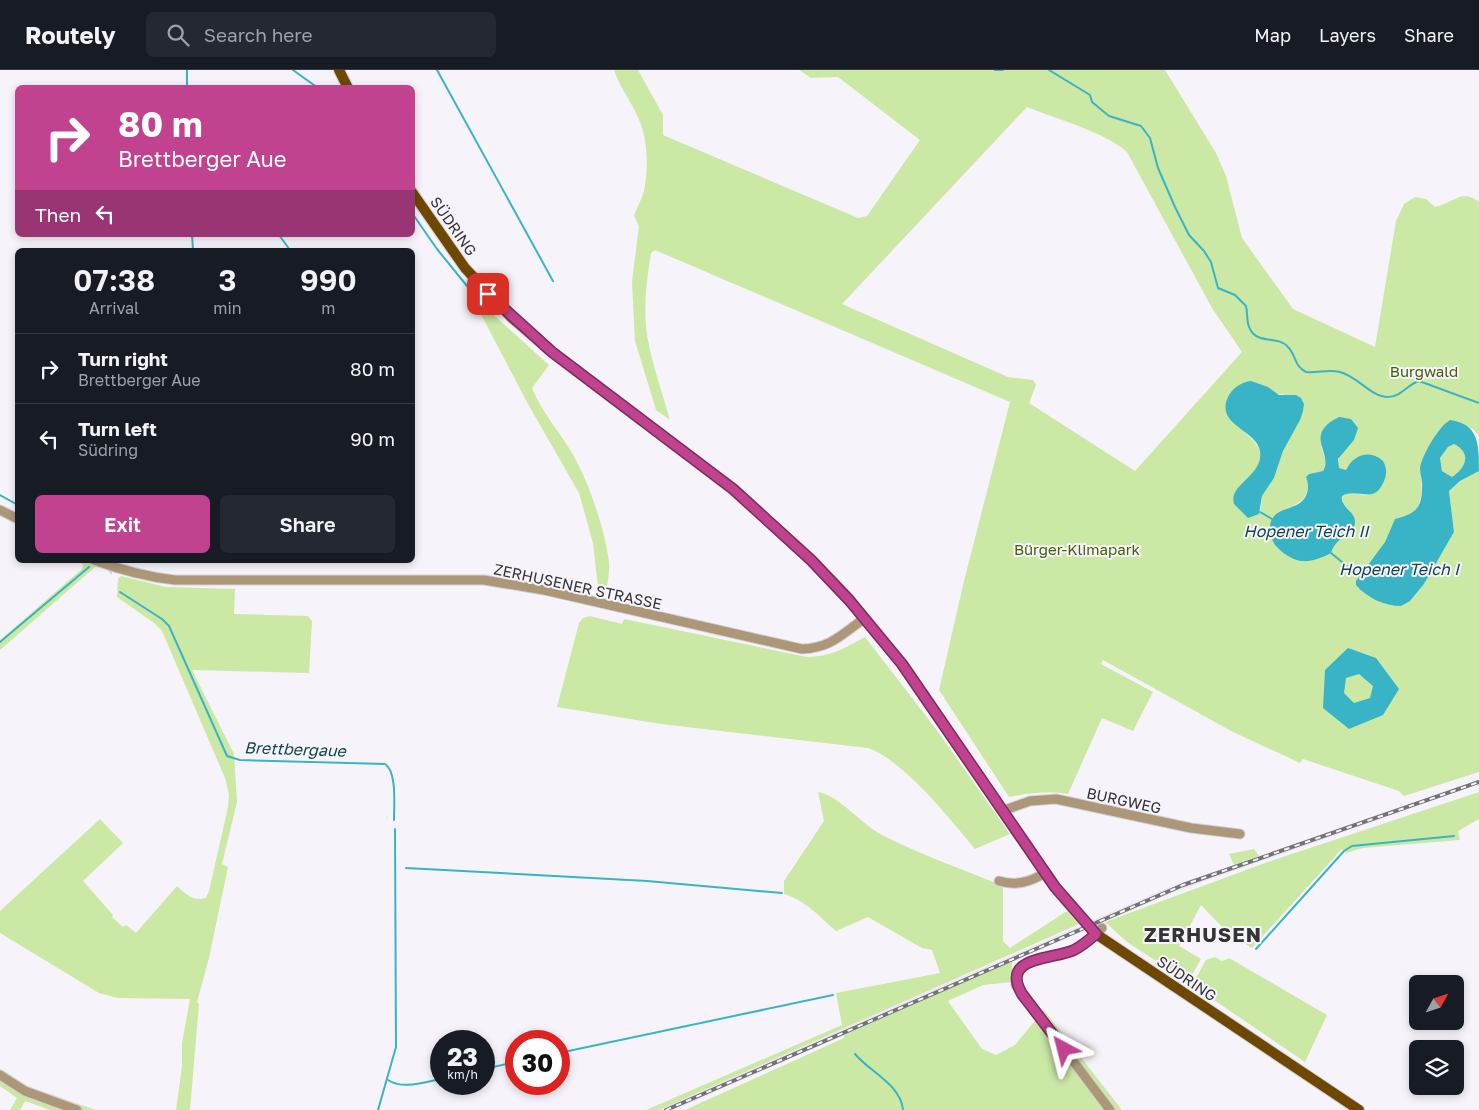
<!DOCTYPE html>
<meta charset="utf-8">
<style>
:root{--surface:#171b24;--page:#242831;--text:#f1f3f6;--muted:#9ea1a6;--line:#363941;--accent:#c14390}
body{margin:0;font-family:"Golos Text",sans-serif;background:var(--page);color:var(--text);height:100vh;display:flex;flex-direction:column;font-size:19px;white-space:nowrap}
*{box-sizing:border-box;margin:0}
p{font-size:16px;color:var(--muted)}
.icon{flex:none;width:28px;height:28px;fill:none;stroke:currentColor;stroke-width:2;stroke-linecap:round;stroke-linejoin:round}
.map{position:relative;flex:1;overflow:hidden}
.sheet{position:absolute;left:15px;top:178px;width:400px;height:315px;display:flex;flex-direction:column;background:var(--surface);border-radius:8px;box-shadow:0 2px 8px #0003}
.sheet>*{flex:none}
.banner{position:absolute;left:15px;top:15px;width:400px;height:152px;border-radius:8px;box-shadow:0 2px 8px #0003;background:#c14390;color:#fff;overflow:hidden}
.needle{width:32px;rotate:50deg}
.controls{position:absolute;left:1409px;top:905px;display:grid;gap:10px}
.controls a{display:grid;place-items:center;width:55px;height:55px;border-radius:8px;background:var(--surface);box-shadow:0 2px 8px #0003;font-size:25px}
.speed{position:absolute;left:430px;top:960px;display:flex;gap:10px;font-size:25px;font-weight:700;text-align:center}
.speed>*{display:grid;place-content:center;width:65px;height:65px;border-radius:50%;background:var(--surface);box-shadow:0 2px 8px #0003;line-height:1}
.speed small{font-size:12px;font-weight:400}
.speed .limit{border:8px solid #d22;background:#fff;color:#111}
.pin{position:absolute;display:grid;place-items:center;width:42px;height:42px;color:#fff;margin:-21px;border-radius:10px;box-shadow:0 2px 8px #0006}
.me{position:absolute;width:55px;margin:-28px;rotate:322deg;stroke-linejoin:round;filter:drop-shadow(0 0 4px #0008)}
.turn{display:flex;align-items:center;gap:18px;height:105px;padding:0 20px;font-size:22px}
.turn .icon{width:65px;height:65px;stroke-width:2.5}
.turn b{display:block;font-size:35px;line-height:42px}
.then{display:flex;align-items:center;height:48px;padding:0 20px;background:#0003;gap:10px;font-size:19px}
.eta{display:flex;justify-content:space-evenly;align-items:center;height:85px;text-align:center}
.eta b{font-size:30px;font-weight:600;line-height:35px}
.button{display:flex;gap:10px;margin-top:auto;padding:10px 20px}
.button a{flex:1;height:58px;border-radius:8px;background:var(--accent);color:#fff;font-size:20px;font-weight:600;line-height:58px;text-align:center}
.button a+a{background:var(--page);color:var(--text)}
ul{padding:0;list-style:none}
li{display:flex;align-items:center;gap:15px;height:70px;padding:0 20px;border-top:1px solid var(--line)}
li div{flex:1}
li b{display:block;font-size:19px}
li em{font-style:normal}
header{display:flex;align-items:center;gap:30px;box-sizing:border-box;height:70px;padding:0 25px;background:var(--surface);border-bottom:1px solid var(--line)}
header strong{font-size:24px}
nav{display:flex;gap:28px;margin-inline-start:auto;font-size:18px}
.search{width:350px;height:45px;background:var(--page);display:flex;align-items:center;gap:12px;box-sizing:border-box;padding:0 18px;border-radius:8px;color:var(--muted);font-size:19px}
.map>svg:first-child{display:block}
.built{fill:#ede8f5}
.green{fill:#cbe8a5;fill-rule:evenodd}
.water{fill:#39b4c7;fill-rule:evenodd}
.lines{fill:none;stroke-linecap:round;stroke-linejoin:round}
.stream{stroke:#39b4c7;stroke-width:2}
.minor-casing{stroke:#d3d1d7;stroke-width:11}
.major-casing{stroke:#d3d1d7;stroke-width:12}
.minor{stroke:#ac9779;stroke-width:9}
.major{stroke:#6e4800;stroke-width:10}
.rail-casing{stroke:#737275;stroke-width:4}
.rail{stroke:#f6f4fa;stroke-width:2;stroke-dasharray:5.5;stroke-linecap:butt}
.route-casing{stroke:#7d2c5e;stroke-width:12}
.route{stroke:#c14390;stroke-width:9}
.labels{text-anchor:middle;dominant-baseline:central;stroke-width:4;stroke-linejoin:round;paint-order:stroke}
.street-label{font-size:15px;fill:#343335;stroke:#f6f4fa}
.park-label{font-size:15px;fill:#445e08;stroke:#f6f4fa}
.water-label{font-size:16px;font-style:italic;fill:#10454d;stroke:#f6f4fa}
.district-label{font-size:20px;font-weight:bold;letter-spacing:1px;fill:#343335;stroke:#f6f4fa}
</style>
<header>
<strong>Routely</strong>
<div class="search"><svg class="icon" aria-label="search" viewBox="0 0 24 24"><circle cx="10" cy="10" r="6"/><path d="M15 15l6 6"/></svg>Search here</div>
<nav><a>Map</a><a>Layers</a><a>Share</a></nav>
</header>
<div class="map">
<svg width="1479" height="1040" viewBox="0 0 1479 1040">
<rect width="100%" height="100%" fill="#f6f4fa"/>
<!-- built -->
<path class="built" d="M1479 710V714L1172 823 1012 891 674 1040H659L839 960 1169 817Z"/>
<!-- green -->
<g class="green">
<path d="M614 0H638L663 45V65L858 148 867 146 920 70 838 7 811 8 799 0H1165L1216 83 1226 106 1242 168 1293 239 1375 277 1396 151 1404 134 1415 127 1426 129 1435 137C1453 134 1461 118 1479 132V366L1472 358C1462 362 1437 369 1430 376 1412 395 1430 420 1415 441 1409 448 1398 448 1393 455 1390 458 1388 467 1385 472 1377 484 1367 494 1359 506L1410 531 1424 514 1454 462 1449 421 1460 411 1479 401V702L1404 726 1399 721 1303 689 1300 693 1233 662 1103 590 1101 594 1153 622 1133 661 1102 648 1068 724C1048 721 1029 723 1009 727L939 620 964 511 1010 332 655 180 651 183C646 213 642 246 649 275 654 300 663 325 670 350L656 340 635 271 632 212 639 156 634 146C637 137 642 129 644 121 649 95 648 65 635 41 628 27 619 15 614 0ZM1027 37C1056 49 1105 62 1127 82L1212 238 1242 282 1135 401 1029 333 1036 315 1033 310 1008 307 842 234ZM1268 317 1275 324H1284L1291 366 1283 381 1274 408 1262 426 1260 444 1242 413C1293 375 1226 364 1227 334ZM1354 370C1346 377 1335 387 1339 398L1346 400 1348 395H1385C1387 402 1386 408 1381 414 1364 437 1359 416 1342 426L1343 434 1351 442 1349 464 1339 468 1333 475 1295 489 1276 477 1272 448C1289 434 1314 435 1307 407L1309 404 1323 401 1326 392 1321 376Z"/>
<path d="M476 235 486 238 549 295 532 318C541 341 559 361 572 383 589 412 605 460 609 492 610 503 607 516 605 527L599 526 593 473 579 423 528 334Z"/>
<path d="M1454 374C1472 383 1466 398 1452 407L1442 401 1440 388 1448 377Z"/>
<path d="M78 490H89L112 500V505L105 498 95 497 0 580V570L82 499 83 495Z"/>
<path d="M121 506 166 517 235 519 234 544 308 546 312 551 309 603 192 600 234 684 237 732 222 794 228 797 209 888 197 932 199 934 190 1040H176L182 996V973L190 929 118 928 99 923 0 863V841L100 749 123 773 83 811 113 845 112 847 123 857 126 855 136 863 177 816C186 824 193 832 206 828L209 821 228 737 229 724 225 708 162 561 154 553 117 527 118 509Z"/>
<path d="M590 546 622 554 624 549 807 587C830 587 845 578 865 567L936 659 1010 764 975 779C951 750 903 690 868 678L661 654 557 637 579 553 583 548Z"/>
<path d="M818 722C840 726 861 754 882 765 921 785 963 799 1003 816V871L1010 878 1067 841 1079 854 659 1040H646L842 955 836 923 940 903 932 880 922 878 868 847 836 861C820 847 805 830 784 824V811L824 751Z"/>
<path d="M1479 722V749L1458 761 1460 770 1363 778 1346 783 1342 779 1252 878 1228 863 1201 835 1179 876 1201 889 1188 912 1127 872 1105 852 1265 793Z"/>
<path d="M1254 779 1259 786 1234 795 1229 784Z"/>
<path d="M1215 887 1222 891 1229 888 1327 945 1305 992 1192 915 1206 890Z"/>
<path d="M1012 891V912L983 915 948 931 982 979 996 985 1015 975 1044 940 1122 1040H685L844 968V965Z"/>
<path d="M0 999 26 1016 96 1040H50L25 1031 20 1040H10L17 1028 0 1016Z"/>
</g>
<!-- water -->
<g class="water">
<path d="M1251 311 1268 317 1279 325H1296L1301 328 1304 334 1303 341 1300 350 1283 381 1274 408 1262 426 1259 444 1248 448 1234 434C1228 414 1264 406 1260 381 1256 359 1213 355 1229 325 1234 317 1242 312 1251 311Z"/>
<path d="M1339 347 1351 349 1358 358 1354 370 1338 389 1339 398 1346 400C1353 385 1370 379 1383 391 1387 398 1387 404 1384 411 1374 436 1358 417 1342 426 1340 438 1356 441 1355 453 1353 468 1337 464 1331 483 1321 488 1312 492 1301 491 1292 490 1281 482 1275 475 1272 470 1271 466 1270 461 1268 436 1294 442 1304 429 1309 422 1309 415 1306 407L1309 404 1323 401C1334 383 1302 365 1339 347Z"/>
<path d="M1450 350C1479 354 1479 374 1479 401L1460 411 1449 421 1454 462 1424 514 1410 531 1401 536C1385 536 1367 528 1356 515V511L1385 472 1395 449C1414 444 1422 439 1422 418 1423 411 1420 405 1420 398 1422 385 1439 356 1450 350ZM1454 374C1472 383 1466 398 1452 407L1442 401 1440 388 1448 377Z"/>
<path d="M1348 578 1376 588 1399 619 1383 645 1349 659 1323 638 1325 600ZM1359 604 1373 616 1370 628 1354 633 1344 623 1346 608Z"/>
</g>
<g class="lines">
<!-- stream -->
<g class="stream">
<path d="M187 0V18"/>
<path d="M293 0 318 18"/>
<path d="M437 0 553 211"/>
<path d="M995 0H1003"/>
<path d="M1049 0 1090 25 1092 32 1109 46 1141 56 1150 68 1158 98 1175 137 1189 165 1204 181 1211 192 1218 218 1235 225 1246 236C1248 244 1246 252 1250 259 1258 275 1278 265 1288 277 1297 286 1293 295 1306 302 1318 303 1329 299 1340 302 1357 306 1371 327 1388 327 1401 327 1408 314 1419 311L1479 333"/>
<path d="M412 143 437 179 471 221"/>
<path d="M192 165 193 180"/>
<path d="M279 165 290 180"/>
<path d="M0 425 18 435"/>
<path d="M1260 442 1272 449"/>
<path d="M1331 483 1359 506"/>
<path d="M120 522 162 549 169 556 227 686 240 690 385 694C397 701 394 736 394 750"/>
<path d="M0 572 89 497"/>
<path d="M406 798 647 811 782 823"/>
<path d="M1256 879 1344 781 1352 776 1454 766"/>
<path d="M559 983 833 925"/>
<path d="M855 984C870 1002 901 1015 903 1040"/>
<path d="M484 999 516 992"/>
<path d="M388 1010C403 1020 424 1012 441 1009"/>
<path d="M378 1040 396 977 395 759"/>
</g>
<!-- minor casing -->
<g class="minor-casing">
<g id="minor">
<path d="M0 440 18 449"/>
<path d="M94 490C121 500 147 507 175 510H484L544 520 802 579C831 578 842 564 865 548"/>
<path d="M1002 741 1030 731 1056 729 1191 758 1240 764"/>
<path d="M999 811C1016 816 1030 812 1045 803"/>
<path d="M1102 858C1094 866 1085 875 1074 880 1053 890 1015 884 1016 915L1110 1040"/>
<path d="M0 1005 25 1021 77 1040"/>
</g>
</g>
<!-- major casing -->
<g class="major-casing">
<g id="major">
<path d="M339 0 348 18"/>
<path d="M412 122 465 198 512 248 552 282 733 419 811 490 849 529 902 594 1055 817 1096 864 1359 1040"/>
</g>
</g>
<!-- minor -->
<use href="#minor" class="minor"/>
<!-- major -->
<use href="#major" class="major"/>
<!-- rail casing -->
<g class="rail-casing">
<path id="rail" d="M666 1040 1183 815 1479 712"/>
</g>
<!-- rail -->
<use href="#rail" class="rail"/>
</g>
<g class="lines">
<!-- route casing -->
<g class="route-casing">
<path id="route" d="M488 224 552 282 733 419 811 490 849 530 902 594 1055 817 1096 864C1089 870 1082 876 1074 880 1052 890 1000 886 1022 924L1064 979"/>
</g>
<!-- route -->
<use href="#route" class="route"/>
</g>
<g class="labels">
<!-- street labels -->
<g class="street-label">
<text transform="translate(454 156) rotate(55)">SÜDRING</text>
<text transform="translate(578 516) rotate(12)">ZERHUSENER STRASSE</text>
<text transform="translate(1124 730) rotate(12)">BURGWEG</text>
<text transform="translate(1187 908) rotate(34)">SÜDRING</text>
</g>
<!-- park labels -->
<g class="park-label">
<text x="1424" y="301">Burgwald</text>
<text x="1077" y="479">Bürger-Klimapark</text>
</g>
<!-- water labels -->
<g class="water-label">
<text x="1306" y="461">Hopener Teich II</text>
<text x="1399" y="499">Hopener Teich I</text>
<text transform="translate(295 679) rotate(2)">Brettbergaue</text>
</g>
<!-- district labels -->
<g class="district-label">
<text x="1203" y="864">ZERHUSEN</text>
</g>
</g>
</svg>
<div class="controls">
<a><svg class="needle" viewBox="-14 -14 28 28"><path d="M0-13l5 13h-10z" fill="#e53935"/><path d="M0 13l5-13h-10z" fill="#9ea1a6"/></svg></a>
<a><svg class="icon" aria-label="layers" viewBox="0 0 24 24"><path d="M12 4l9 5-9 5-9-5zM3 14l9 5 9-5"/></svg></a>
</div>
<div class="speed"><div>23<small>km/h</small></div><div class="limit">30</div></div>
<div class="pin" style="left:488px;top:224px;background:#d93025"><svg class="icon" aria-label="arrive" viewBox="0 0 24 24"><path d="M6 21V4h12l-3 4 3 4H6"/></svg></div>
<svg class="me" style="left:1064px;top:979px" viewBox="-20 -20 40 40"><path d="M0-17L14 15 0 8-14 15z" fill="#c14390" stroke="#fff" stroke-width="4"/></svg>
<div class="banner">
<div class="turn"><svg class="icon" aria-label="right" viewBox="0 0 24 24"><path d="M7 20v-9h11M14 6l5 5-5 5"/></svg><div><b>80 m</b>Brettberger Aue</div></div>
<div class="then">Then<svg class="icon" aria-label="left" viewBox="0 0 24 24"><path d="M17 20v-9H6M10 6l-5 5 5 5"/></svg></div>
</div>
<section class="sheet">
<div class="eta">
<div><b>07:38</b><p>Arrival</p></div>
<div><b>3</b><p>min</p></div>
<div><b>990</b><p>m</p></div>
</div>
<ul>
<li><svg class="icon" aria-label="right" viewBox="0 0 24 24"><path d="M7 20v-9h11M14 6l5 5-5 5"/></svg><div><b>Turn right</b><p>Brettberger Aue</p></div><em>80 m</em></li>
<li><svg class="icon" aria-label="left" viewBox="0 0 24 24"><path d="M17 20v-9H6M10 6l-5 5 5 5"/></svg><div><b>Turn left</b><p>Südring</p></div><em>90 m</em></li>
</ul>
<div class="button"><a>Exit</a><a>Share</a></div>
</section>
</div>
